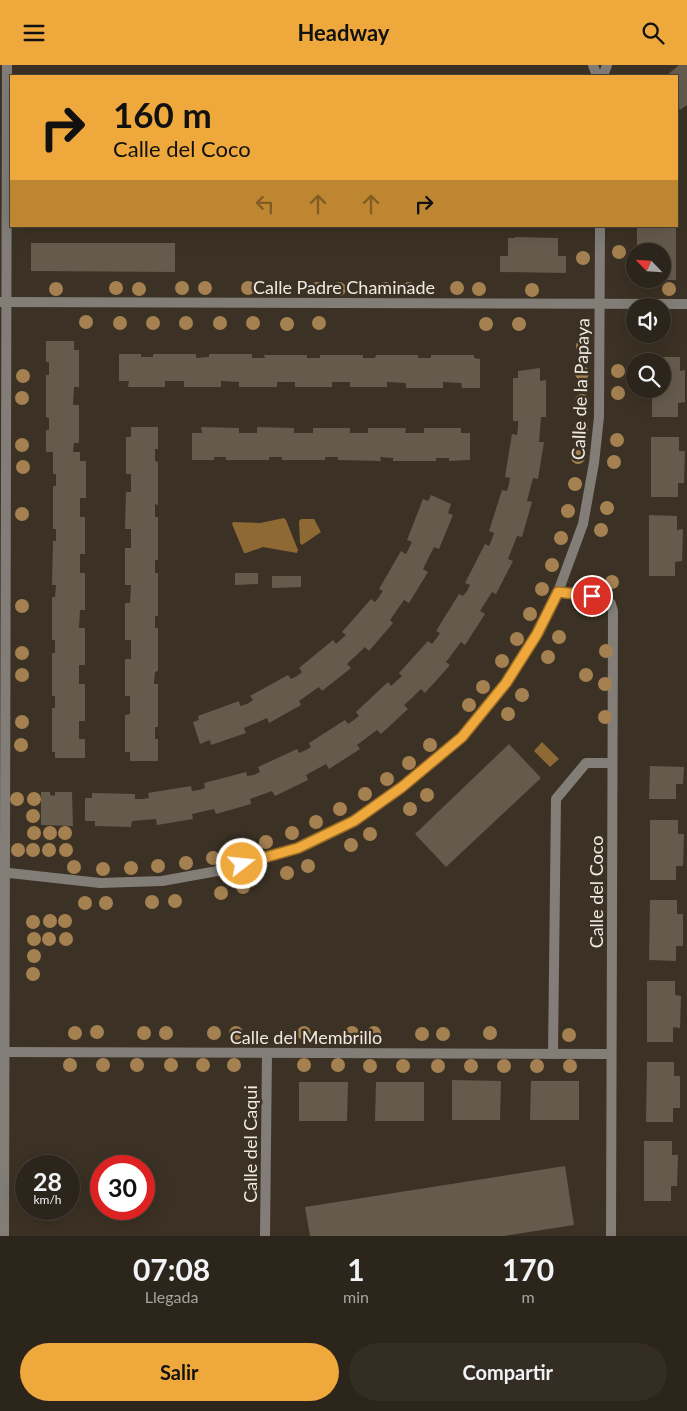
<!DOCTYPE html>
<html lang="es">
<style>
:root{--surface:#2c251b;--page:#342d24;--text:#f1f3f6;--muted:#a6a5a3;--line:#48423a;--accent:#eea83c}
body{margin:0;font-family:Lato,sans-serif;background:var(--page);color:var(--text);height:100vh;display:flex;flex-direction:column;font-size:19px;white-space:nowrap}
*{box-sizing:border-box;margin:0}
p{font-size:16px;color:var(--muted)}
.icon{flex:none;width:28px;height:28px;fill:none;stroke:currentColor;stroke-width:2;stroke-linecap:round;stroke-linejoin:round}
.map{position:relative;height:1171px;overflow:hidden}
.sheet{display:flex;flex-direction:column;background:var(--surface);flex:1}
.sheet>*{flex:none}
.top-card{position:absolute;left:10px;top:10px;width:668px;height:152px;border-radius:0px;box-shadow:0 5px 20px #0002,0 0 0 1px var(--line);background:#eea83c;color:#111;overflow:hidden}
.needle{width:32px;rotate:295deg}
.controls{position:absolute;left:626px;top:178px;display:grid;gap:10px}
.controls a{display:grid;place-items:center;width:45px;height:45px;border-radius:50%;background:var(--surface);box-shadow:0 5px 20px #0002,0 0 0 1px var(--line);font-size:25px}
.speed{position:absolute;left:15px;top:1090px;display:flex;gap:10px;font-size:25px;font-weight:700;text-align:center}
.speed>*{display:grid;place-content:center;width:65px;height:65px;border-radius:50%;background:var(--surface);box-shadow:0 5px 20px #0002,0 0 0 1px var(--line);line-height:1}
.speed small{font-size:12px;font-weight:400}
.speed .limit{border:8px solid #d22;background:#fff;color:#111}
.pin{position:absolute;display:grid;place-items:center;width:42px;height:42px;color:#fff;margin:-21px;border:2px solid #fff;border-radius:50%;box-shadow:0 1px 5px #0007}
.me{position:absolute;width:55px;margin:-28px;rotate:74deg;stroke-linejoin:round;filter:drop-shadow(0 0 4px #0008)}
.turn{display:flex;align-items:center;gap:18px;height:105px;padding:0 20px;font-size:22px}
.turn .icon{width:65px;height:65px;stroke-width:2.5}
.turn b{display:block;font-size:35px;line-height:42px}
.lanes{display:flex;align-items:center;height:48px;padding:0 20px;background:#0003;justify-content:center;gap:25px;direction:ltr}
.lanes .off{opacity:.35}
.eta{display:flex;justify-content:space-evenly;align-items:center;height:85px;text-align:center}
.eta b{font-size:30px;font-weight:700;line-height:35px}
.action{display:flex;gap:10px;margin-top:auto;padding:10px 20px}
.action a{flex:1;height:58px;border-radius:30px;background:var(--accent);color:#111;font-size:20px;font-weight:700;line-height:58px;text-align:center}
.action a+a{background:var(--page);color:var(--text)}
header{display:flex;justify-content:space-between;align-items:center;height:65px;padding:0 20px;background:var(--accent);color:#111;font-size:22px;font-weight:700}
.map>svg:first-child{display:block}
.water{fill:#8e6934}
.building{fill:#655b4d}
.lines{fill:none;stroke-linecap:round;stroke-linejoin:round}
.service{stroke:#827d77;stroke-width:10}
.minor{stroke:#827d77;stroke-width:10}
.tree{fill:#a58151}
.route-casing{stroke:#9b6d27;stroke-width:12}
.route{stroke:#eea83c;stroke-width:9}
.labels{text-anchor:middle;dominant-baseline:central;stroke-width:5;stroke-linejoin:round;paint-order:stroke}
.street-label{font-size:18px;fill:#f0eae1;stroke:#3b3124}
</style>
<header><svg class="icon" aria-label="menu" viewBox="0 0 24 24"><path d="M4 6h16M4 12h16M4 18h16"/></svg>Headway<svg class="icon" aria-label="search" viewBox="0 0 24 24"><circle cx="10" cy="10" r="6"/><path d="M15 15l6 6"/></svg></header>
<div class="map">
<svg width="687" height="1171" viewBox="0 0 687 1171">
<rect width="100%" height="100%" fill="#3b3124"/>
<!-- water -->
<g class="water">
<path d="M284 453 286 455 298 485 297 488 263 482 246 488H244L232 459 233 457 260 458Z"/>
<path d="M301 454H314L321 467 302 480 300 478 299 456Z"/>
<path d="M542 677 559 694 550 702 534 686Z"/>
</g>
<!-- building -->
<g class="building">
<path d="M679 0H687V40L680 45 676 37V11H666Z"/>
<path d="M32 9 84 10V11H32Z"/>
<path d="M637 161H676V215H662V186H637Z"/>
<path d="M515 172 558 173V191H566V208L500 207V191H508V173H515Z"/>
<path d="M31 178H175V207L31 206Z"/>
<path d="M46 276H74V285H79V322H74L73 340H79V378H74L73 387H80V396H86V433H80V452H85V489H80V508H85V545H80L79 563H85V600H79V619H85V656H79V674H85V693H55V687H52V643H55V631H52V588H55V575H52V532H55L56 520H52L53 476H56V464H53V421H56V409H53V387H46V365H49V353L46 352V310H49V297H46Z"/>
<path d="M119 289H141V292H153V289H196V293L209 292V289H252V293H265L264 290H307V293H320V290H363V293H375L376 290H418V293H431V290H474V293L480 294V323H462L461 318 443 317V323H406V318L387 317V322H350V317H332V322H295V317H277V322H239V317L221 316V322H184V316H165V322H128L129 316H119Z"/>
<path d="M652 292H680V306L685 305V337L678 338V352H652V324H662V296H652Z"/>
<path d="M540 303V316L546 315V352H541L539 377H544L538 414 533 413 527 436 532 437 522 472 517 471 508 494 513 496 496 529 492 527 480 546 485 549 465 580 461 577 446 597 450 600 425 628 421 624 413 632 404 640 408 644 381 669 377 665 357 680 360 684 329 704 326 699 306 710 308 715 275 731 272 726 250 734 251 739 216 749 214 744 192 749 193 754 157 760 156 754 132 756 131 762 95 761V756H85V733H92V728L135 729V734H142L149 733 148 728 191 721 192 726 199 725 205 723 204 718 246 707 247 711 254 710 260 707 258 702 297 684 299 688 306 685 311 682 309 678 345 655 348 659 354 655 359 651 356 647 388 617 391 621 402 611 399 608 428 576 432 579 436 574 440 568 436 566 459 529 463 531 467 526 470 520 465 518 485 479 489 481 492 474 494 468 489 466 502 425 507 426 509 419 510 413 505 412 512 369 517 370 518 363V356H513V313H518V306Z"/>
<path d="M131 362H158V384H155V396L158 397V440L155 439V452H158V495H155V508H158V551H155V563H158V606L155 607 154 619H158V662H155V674H158V696H130V687H125V650L130 649V631H125V594H131V575H125V538H130L131 520H125V483H131V464H125L126 427H131V409H126V372H131Z"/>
<path d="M201 362 239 363V368H257V362L294 363V368H313V363H350V368H368V363H406L405 368H424V363H461V368H470V395L449 396V393H436V396H393V393L380 392 381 396 338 395V392H325V395H282V392H269V395H226V392H214V395H192V368H202Z"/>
<path d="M651 372H679V386H685L684 418H678V432H651Z"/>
<path d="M431 430 451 439 448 448 453 450 439 484 434 482 423 504 428 507 409 538 404 535 390 555 393 558 369 586 365 582 347 599 351 603 322 626 319 622 299 636 301 640 269 658 267 653 244 663 246 668 211 680 210 675 200 679 193 657 199 655 198 651 239 636 240 641 247 639 253 635 250 631 288 610 291 614 297 611 302 607 299 603 333 575 336 579 346 570 342 567 371 534 375 537 379 532 383 526 379 524 401 486 406 489 412 477 407 475 423 434 428 436Z"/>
<path d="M649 450 677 451V465L683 464 682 496 675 497V511H649Z"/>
<path d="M235 508H258V519L235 520Z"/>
<path d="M272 511H301V522L272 523Z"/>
<path d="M509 679 541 713 446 802 415 769Z"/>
<path d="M650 701 684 702 683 719H676V734H649Z"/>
<path d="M41 727H50V730L55 731V727H72L73 761 41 760Z"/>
<path d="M650 755H678V769H684L683 801H676V815H650Z"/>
<path d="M650 835H677V849H683V881H676V896L649 895Z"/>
<path d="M647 916H675V930L681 931 680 963 673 962V977H647Z"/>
<path d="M647 997H674V1011H680V1043H673V1057H646Z"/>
<path d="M452 1015 501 1016 500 1055H452Z"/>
<path d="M531 1016H579V1055H530Z"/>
<path d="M299 1017H348L347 1056H299Z"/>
<path d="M376 1017H424V1056H375Z"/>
<path d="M644 1076H672V1090H678L677 1121H671V1136H644Z"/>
<path d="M565 1101 574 1160 504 1171H310L305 1142Z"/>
</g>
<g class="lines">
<!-- service -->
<path class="service" d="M553 989 556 734 586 698H612"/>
<!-- minor -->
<g class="minor">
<path d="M593 0 597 11"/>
<path d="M603 11 607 0"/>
<path d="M1 237 687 239"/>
<path d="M558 527 606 533 611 539 613 546 611 1171"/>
<path d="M0 807 100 818 162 816 223 805 298 783 354 756 402 722 462 672 506 618 537 569 558 527 583 459 594 398 599 352 600 161"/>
<path d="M0 987 611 989"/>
<path d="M4 1171 7 0"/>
<path d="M265 1171 267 988"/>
</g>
</g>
<!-- trees -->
<g class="tree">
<circle cx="619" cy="187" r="7"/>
<circle cx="583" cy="193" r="7"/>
<circle cx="116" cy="223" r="7"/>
<circle cx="182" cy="223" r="7"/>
<circle cx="205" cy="223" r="7"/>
<circle cx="248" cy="223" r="7"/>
<circle cx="457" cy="223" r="7"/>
<circle cx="56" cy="224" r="7"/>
<circle cx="139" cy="224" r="7"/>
<circle cx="317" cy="224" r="7"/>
<circle cx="339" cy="224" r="7"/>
<circle cx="386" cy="224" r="7"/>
<circle cx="409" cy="224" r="7"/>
<circle cx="479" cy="224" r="7"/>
<circle cx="669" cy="224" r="7"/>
<circle cx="532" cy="225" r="7"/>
<circle cx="86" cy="257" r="7"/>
<circle cx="120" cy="258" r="7"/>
<circle cx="153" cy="258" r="7"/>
<circle cx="186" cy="258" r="7"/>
<circle cx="220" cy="258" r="7"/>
<circle cx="253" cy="258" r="7"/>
<circle cx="319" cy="258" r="7"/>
<circle cx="287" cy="259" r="7"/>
<circle cx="486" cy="259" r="7"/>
<circle cx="519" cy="259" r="7"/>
<circle cx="583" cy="281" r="7"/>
<circle cx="618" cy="306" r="7"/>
<circle cx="582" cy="308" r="7"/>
<circle cx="23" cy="311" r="7"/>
<circle cx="618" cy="328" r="7"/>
<circle cx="22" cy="333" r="7"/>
<circle cx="582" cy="336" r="7"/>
<circle cx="581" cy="365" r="7"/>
<circle cx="617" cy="375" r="7"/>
<circle cx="22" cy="380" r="7"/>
<circle cx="578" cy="392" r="7"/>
<circle cx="614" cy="397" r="7"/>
<circle cx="23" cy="402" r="7"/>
<circle cx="575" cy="419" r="7"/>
<circle cx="607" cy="443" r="7"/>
<circle cx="568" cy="446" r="7"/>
<circle cx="22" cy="449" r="7"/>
<circle cx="601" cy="465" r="7"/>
<circle cx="561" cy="473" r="7"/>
<circle cx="552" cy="500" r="7"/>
<circle cx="612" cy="517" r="7"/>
<circle cx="593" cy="518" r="7"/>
<circle cx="542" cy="524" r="7"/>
<circle cx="22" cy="541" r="7"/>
<circle cx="530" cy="549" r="7"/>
<circle cx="559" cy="572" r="7"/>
<circle cx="517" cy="574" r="7"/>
<circle cx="606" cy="586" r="7"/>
<circle cx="22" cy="588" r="7"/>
<circle cx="548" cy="592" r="7"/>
<circle cx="502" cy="596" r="7"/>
<circle cx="22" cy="610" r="7"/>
<circle cx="586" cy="610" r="7"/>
<circle cx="605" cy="619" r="7"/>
<circle cx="483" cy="622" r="7"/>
<circle cx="522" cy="630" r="7"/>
<circle cx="469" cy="640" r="7"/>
<circle cx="508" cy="649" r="7"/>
<circle cx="605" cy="652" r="7"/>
<circle cx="22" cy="657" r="7"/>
<circle cx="21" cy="680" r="7"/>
<circle cx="430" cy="680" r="7"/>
<circle cx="409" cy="698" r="7"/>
<circle cx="387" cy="714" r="7"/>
<circle cx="365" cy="729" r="7"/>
<circle cx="427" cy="730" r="7"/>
<circle cx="17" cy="734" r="7"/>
<circle cx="34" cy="734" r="7"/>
<circle cx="340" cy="744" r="7"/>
<circle cx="410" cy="744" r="7"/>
<circle cx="33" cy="751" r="7"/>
<circle cx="316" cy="757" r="7"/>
<circle cx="34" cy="768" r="7"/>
<circle cx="50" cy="768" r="7"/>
<circle cx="65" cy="768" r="7"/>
<circle cx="292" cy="768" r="7"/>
<circle cx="370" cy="769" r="7"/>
<circle cx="266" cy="777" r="7"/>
<circle cx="351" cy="780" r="7"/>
<circle cx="18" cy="785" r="7"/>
<circle cx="33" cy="785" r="7"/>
<circle cx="49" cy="785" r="7"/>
<circle cx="66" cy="785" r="7"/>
<circle cx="240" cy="787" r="7"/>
<circle cx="213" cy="793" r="7"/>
<circle cx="186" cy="798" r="7"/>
<circle cx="158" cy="801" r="7"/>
<circle cx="308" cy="801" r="7"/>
<circle cx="74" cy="802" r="7"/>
<circle cx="131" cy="803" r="7"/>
<circle cx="103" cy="804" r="7"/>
<circle cx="287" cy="808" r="7"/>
<circle cx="243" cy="822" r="7"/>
<circle cx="221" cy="828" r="7"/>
<circle cx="175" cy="836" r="7"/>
<circle cx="152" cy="837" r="7"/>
<circle cx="85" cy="838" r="7"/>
<circle cx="106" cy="838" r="7"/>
<circle cx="50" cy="856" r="7"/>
<circle cx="65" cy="856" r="7"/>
<circle cx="33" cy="857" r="7"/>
<circle cx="34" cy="874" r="7"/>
<circle cx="49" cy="874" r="7"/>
<circle cx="66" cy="874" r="7"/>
<circle cx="34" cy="891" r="7"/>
<circle cx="33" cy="909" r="7"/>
<circle cx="97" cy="967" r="7"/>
<circle cx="75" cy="968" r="7"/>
<circle cx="144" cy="968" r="7"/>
<circle cx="166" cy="968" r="7"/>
<circle cx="214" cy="968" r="7"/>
<circle cx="236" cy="968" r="7"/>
<circle cx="304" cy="968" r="7"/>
<circle cx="352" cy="968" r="7"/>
<circle cx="374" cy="968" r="7"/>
<circle cx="490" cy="968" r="7"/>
<circle cx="422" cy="969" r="7"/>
<circle cx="443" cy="969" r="7"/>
<circle cx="569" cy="970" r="7"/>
<circle cx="70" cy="1000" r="7"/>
<circle cx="103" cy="1000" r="7"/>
<circle cx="137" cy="1000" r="7"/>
<circle cx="171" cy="1000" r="7"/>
<circle cx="203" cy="1000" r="7"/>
<circle cx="234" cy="1000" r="7"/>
<circle cx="304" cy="1000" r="7"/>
<circle cx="338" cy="1000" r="7"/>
<circle cx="370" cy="1001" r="7"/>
<circle cx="403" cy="1001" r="7"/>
<circle cx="438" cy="1001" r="7"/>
<circle cx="471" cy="1001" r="7"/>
<circle cx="504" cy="1001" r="7"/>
<circle cx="537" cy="1001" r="7"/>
<circle cx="570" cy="1001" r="7"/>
</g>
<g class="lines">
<!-- route casing -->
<g class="route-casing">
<path id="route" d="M242 799 298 783 354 756 402 722 462 672 506 618 537 569 558 527 592 531"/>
</g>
<!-- route -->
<use href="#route" class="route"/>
</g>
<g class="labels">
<!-- street labels -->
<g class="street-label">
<text x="344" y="222">Calle Padre Chaminade</text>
<text transform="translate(580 324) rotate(-88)">Calle de la Papaya</text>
<text transform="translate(596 827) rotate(-90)">Calle del Coco</text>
<text x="306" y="972">Calle del Membrillo</text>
<text transform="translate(250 1079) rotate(-90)">Calle del Caqui</text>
</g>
</g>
</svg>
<div class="controls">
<a><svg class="needle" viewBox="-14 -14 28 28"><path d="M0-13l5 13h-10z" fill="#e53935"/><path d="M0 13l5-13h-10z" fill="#a6a5a3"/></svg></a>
<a><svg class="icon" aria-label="sound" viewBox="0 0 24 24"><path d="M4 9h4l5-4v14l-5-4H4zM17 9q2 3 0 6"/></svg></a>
<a><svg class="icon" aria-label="search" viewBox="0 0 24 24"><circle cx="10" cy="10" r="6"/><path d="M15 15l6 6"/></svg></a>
</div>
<div class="speed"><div>28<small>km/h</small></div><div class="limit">30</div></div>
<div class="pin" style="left:592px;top:531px;background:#d93025"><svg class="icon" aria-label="arrive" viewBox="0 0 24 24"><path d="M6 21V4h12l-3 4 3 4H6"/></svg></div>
<svg class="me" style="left:242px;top:799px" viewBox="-20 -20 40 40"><circle r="17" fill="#eea83c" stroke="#fff" stroke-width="3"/><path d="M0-11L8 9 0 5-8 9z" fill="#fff"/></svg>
<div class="top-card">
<div class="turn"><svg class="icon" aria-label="right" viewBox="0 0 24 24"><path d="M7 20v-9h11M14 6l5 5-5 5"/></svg><div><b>160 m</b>Calle del Coco</div></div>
<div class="lanes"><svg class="icon off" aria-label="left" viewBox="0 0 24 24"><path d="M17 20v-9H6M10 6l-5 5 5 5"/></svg><svg class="icon off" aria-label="ahead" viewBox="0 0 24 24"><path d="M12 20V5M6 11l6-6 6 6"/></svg><svg class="icon off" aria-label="ahead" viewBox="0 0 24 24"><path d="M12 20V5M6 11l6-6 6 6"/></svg><svg class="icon" aria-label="right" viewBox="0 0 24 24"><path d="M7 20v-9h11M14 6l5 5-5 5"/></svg></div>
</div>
</div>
<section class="sheet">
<div class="eta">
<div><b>07:08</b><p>Llegada</p></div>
<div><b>1</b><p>min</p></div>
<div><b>170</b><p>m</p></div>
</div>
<div class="action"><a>Salir</a><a>Compartir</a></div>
</section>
